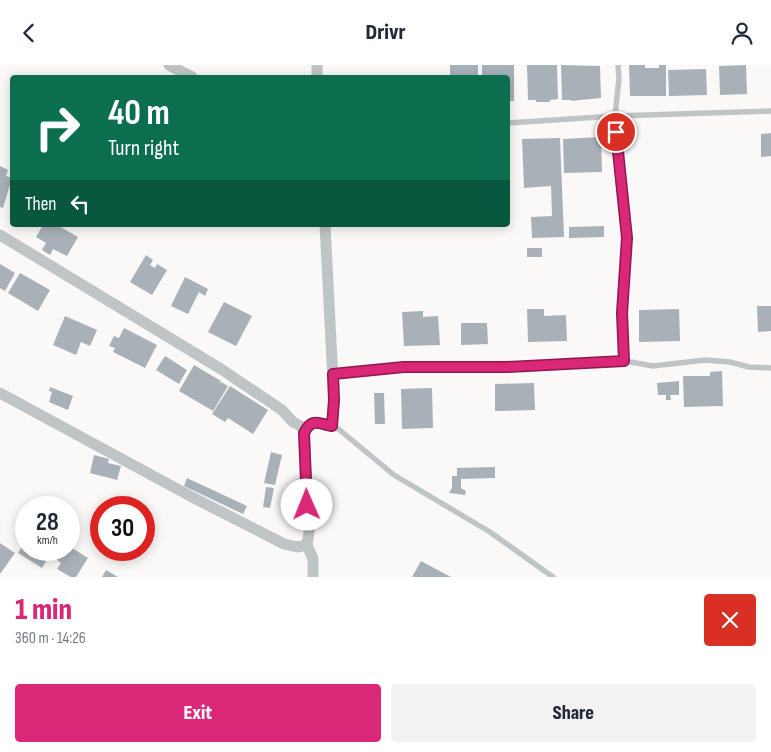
<!DOCTYPE html>
<meta charset="utf-8">
<style>
:root{--surface:#fff;--page:#f2f2f3;--text:#1f2937;--muted:#747a83;--accent:#db2777}
body{margin:0;font-family:"Sofia Sans Condensed",sans-serif;background:var(--page);color:var(--text);height:100vh;display:flex;flex-direction:column;font-size:19px;white-space:nowrap}
*{box-sizing:border-box;margin:0}
p{font-size:16px;color:var(--muted)}
.icon{flex:none;width:28px;height:28px;fill:none;stroke:currentColor;stroke-width:2;stroke-linecap:round;stroke-linejoin:round}
.map{position:relative;height:512px;overflow:hidden}
.sheet{display:flex;flex-direction:column;background:var(--surface);flex:1}
.sheet>*{flex:none}
.top-card{position:absolute;left:10px;top:10px;width:500px;height:152px;border-radius:5px;box-shadow:0 2px 12px #0003;background:#0b6e4f;color:#fff;overflow:hidden}
.speed{position:absolute;left:15px;top:431px;display:flex;gap:10px;font-size:25px;font-weight:700;text-align:center}
.speed>*{display:grid;place-content:center;width:65px;height:65px;border-radius:50%;background:var(--surface);box-shadow:0 2px 12px #0003;line-height:1}
.speed small{font-size:12px;font-weight:400}
.speed .limit{border:8px solid #d22;background:#fff;color:#111}
.pin{position:absolute;display:grid;place-items:center;width:42px;height:42px;color:#fff;margin:-21px;border:2px solid #fff;border-radius:50%;box-shadow:0 1px 5px #0007}
.me{position:absolute;width:55px;margin:-28px;rotate:359deg;stroke-linejoin:round;filter:drop-shadow(0 0 4px #0008)}
.turn{display:flex;align-items:center;gap:18px;height:105px;padding:0 15px;font-size:22px}
.turn .icon{width:65px;height:65px;stroke-width:2.5}
.turn b{display:block;font-size:35px;line-height:42px}
.then{display:flex;align-items:center;height:48px;padding:0 15px;background:#0003;gap:10px;font-size:19px}
.round{display:grid;place-items:center;flex:none;width:52px;height:52px;border-radius:5px;background:var(--page)}
.head{display:flex;align-items:center;justify-content:space-between;height:85px;padding:0 15px}
h1{font-size:30px;font-weight:800;line-height:38px;color:var(--accent)}
.primary-button{display:flex;gap:10px;margin-top:auto;padding:10px 15px}
.primary-button a{flex:1;height:58px;border-radius:5px;background:var(--accent);color:#fff;font-size:20px;font-weight:800;line-height:58px;text-align:center}
.primary-button a+a{background:var(--page);color:var(--text)}
header{display:flex;justify-content:space-between;align-items:center;height:65px;padding:0 15px;background:var(--surface);font-size:22px;font-weight:800}
.map>svg:first-child{display:block}
.building{fill:#a8b1b7}
.lines{fill:none;stroke-linecap:round;stroke-linejoin:round}
.service{stroke:#bfc4c7;stroke-width:5.5}
.minor{stroke:#bfc4c7;stroke-width:11}
.route-casing{stroke:#8e194d;stroke-width:12}
.route{stroke:#db2777;stroke-width:9}
</style>
<header><svg class="icon" aria-label="back" viewBox="0 0 24 24"><path d="M15 5l-7 7 7 7"/></svg>Drivr<svg class="icon" aria-label="person" viewBox="0 0 24 24"><circle cx="12" cy="8" r="4"/><path d="M4 21q1-7 8-7t8 7"/></svg></header>
<div class="map">
<svg width="771" height="512" viewBox="0 0 771 512">
<rect width="100%" height="100%" fill="#faf9f8"/>
<!-- building -->
<g class="building">
<rect x="450" y="0" width="28" height="12"/>
<path d="M482 0H514V36H508V12H482Z"/>
<path d="M527 0H557L558 34 550 35V37H536V35H528Z"/>
<path d="M561 0 600 1 601 33 571 36V35H562Z"/>
<path d="M629 0H645V3H659V0H666V31H630Z"/>
<path d="M746 0 747 29 720 30 719 1Z"/>
<path d="M706 4 707 30 669 31 668 5Z"/>
<path d="M771 68V91L761 92V69Z"/>
<path d="M601 72 602 107 564 108 563 74Z"/>
<path d="M560 73 564 172 532 173 531 152 552 151 551 121 524 123 522 74Z"/>
<path d="M0 101 8 105 6 111 12 113 3 143 0 142Z"/>
<path d="M43 160H57L78 172 67 191 53 184 50 190 42 185 46 178 36 172Z"/>
<path d="M604 161V172L569 173V162Z"/>
<rect x="527" y="183" width="15" height="9"/>
<path d="M146 190 153 195 150 200 155 203 157 199 167 205 152 230 130 217Z"/>
<path d="M0 199 15 208 5 226 0 223Z"/>
<path d="M20 208 50 225 38 246 8 228Z"/>
<path d="M185 212 208 224 205 231 199 227 188 249 171 241Z"/>
<path d="M224 237 252 251 236 281 208 267Z"/>
<path d="M757 241H771V266L758 267Z"/>
<path d="M527 244H544V251L566 250 567 276 528 277Z"/>
<path d="M679 244 680 276 639 277V245Z"/>
<path d="M423 246V252L438 251 440 280 404 281 402 247Z"/>
<path d="M65 251 97 265 90 281 81 277 76 290 53 280Z"/>
<path d="M461 258H487L488 279 461 280Z"/>
<path d="M124 263 157 280 145 303 113 287 115 283 109 281 114 271 119 273Z"/>
<path d="M165 291 187 305 179 319 156 305Z"/>
<path d="M194 300 221 316 218 319 221 317 228 321 213 346 179 326Z"/>
<path d="M722 306 723 341 684 342 683 311H710V307Z"/>
<path d="M679 316V330H670L671 335H666V330H658L657 318Z"/>
<path d="M534 318 535 345 495 346V319Z"/>
<path d="M230 321 268 345 253 369 228 353 225 357 212 349Z"/>
<path d="M50 322 73 331 68 345 49 337 52 327 49 326Z"/>
<path d="M432 323 433 363 402 364 401 324Z"/>
<path d="M374 328H384L385 359H375Z"/>
<path d="M271 387 282 390 275 420 264 418Z"/>
<path d="M94 390 109 394 108 398 121 401 117 415 90 408Z"/>
<path d="M495 402V413L461 414V423L466 426 465 430 449 428 452 423V411H457V403Z"/>
<path d="M187 413 247 441 243 449 184 421Z"/>
<path d="M266 422 274 423 270 443 263 442Z"/>
<path d="M26 475V485H53L42 503 18 488Z"/>
<path d="M0 478 15 488 0 509Z"/>
<path d="M69 481 88 493 76 512H71L57 504 61 498 56 494 62 485H69Z"/>
<path d="M421 496 451 512H412Z"/>
<path d="M106 505 118 512H102Z"/>
</g>
<g class="lines">
<!-- service -->
<g class="service">
<path d="M618 0 619 13 615 51 627 173 622 248 625 296"/>
<path d="M508 58 615 51 771 46"/>
<path d="M333 309 404 302H506L625 296 653 301 705 295 730 297 749 302 771 303"/>
<path d="M332 361 336 362 394 410 490 467 553 512"/>
</g>
<!-- minor -->
<g class="minor">
<path d="M169 0 192 12"/>
<path d="M317 0V12"/>
<path d="M0 170 221 304 282 345 293 357 306 364"/>
<path d="M0 328 192 432 284 479 297 482 307 480"/>
<path d="M313 512V494L307 480 309 467 304 368C312 353 318 358 332 361L334 335 325 160"/>
</g>
</g>
<g class="lines">
<!-- route casing -->
<g class="route-casing">
<path id="route" d="M307 440 304 368C312 353 317 358 332 361L334 335 333 309 404 302H506L624 296 622 248 627 173 616 67"/>
</g>
<!-- route -->
<use href="#route" class="route"/>
</g>
</svg>
<div class="speed"><div>28<small>km/h</small></div><div class="limit">30</div></div>
<div class="pin" style="left:616px;top:67px;background:#d93025"><svg class="icon" aria-label="arrive" viewBox="0 0 24 24"><path d="M6 21V4h12l-3 4 3 4H6"/></svg></div>
<svg class="me" style="left:307px;top:440px" viewBox="-20 -20 40 40"><circle r="19" fill="#fff"/><path d="M0-13L10 11 0 6-10 11z" fill="#db2777"/></svg>
<div class="top-card">
<div class="turn"><svg class="icon" aria-label="right" viewBox="0 0 24 24"><path d="M7 20v-9h11M14 6l5 5-5 5"/></svg><div><b>40 m</b>Turn right</div></div>
<div class="then">Then<svg class="icon" aria-label="left" viewBox="0 0 24 24"><path d="M17 20v-9H6M10 6l-5 5 5 5"/></svg></div>
</div>
</div>
<section class="sheet">
<div class="head"><div><h1>1 min</h1><p>360 m · 14:26</p></div><a class="round" style="background:#d93025;color:#fff"><svg class="icon" aria-label="close" viewBox="0 0 24 24"><path d="M6 6l12 12M18 6L6 18"/></svg></a></div>
<div class="primary-button"><a>Exit</a><a>Share</a></div>
</section>
